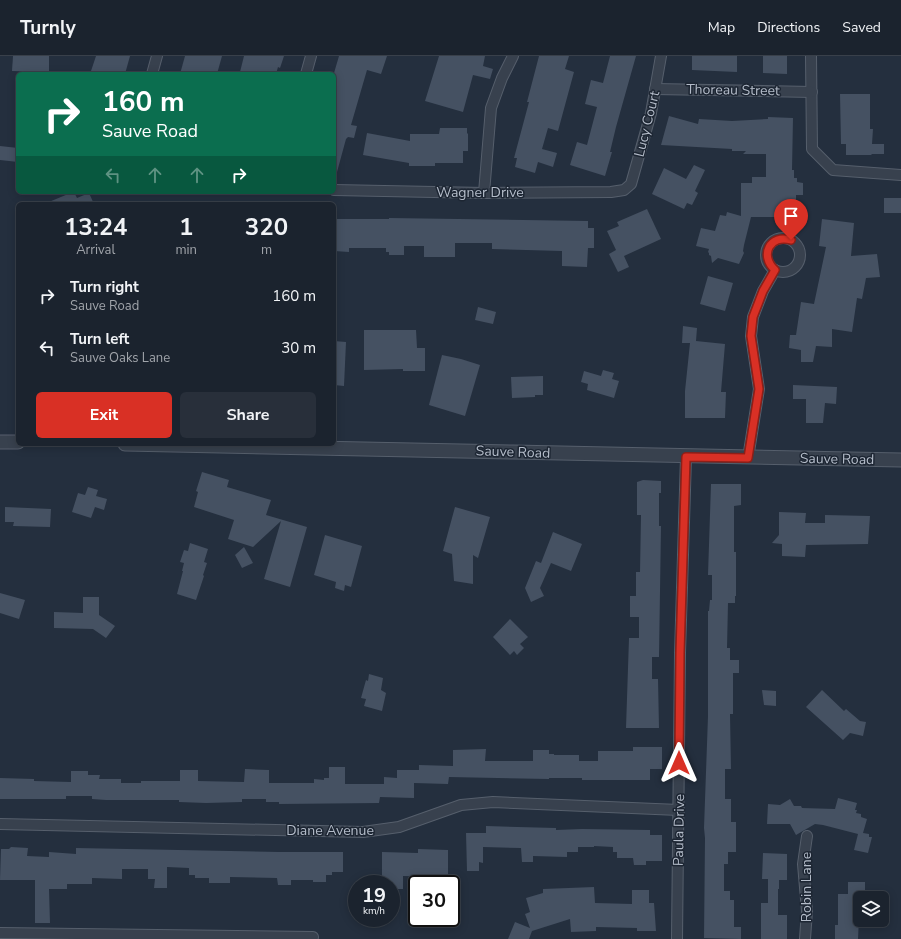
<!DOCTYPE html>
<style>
:root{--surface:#1b232e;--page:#282f3a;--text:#f1f3f6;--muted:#a0a4aa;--line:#39404a;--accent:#d93025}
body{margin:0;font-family:"Nunito Sans",sans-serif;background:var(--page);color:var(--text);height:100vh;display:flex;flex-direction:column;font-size:15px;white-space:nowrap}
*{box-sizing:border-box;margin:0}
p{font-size:13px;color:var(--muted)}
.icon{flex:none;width:22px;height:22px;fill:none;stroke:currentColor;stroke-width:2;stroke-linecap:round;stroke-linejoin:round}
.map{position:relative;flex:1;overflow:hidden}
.drawer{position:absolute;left:16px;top:146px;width:320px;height:244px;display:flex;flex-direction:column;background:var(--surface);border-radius:6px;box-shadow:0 2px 10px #0003,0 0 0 1px var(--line)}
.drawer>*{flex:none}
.hud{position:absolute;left:16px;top:16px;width:320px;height:122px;border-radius:6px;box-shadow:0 2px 10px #0003,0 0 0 1px var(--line);background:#0b6e4f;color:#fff;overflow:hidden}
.fabs{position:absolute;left:853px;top:835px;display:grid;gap:8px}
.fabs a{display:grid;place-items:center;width:36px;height:36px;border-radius:6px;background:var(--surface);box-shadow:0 2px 10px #0003,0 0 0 1px var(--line);font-size:20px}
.speed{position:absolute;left:348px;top:819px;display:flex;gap:8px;font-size:20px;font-weight:700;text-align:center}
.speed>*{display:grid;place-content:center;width:52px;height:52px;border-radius:50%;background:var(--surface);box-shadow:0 2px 10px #0003,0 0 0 1px var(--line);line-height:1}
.speed small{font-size:10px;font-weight:400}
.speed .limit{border:2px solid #111;border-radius:6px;background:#fff;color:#111}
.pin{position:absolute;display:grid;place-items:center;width:34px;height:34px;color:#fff;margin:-41px -17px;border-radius:50% 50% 50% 0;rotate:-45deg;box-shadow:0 0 4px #0007}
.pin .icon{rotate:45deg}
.me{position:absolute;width:44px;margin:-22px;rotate:0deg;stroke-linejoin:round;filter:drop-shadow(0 0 3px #0008)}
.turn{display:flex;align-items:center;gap:14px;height:84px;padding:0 20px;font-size:18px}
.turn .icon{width:52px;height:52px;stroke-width:2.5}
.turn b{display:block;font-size:28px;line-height:34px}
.lanes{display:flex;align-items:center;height:38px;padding:0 20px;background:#0003;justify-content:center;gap:20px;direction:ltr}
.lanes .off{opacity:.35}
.eta{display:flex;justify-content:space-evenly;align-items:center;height:68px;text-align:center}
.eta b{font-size:24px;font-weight:700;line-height:28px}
.primary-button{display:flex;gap:8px;margin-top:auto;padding:8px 20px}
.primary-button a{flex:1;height:46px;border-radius:6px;background:var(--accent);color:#fff;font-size:16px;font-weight:700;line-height:46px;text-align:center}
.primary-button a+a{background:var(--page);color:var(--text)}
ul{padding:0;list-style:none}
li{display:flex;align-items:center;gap:12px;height:52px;padding:0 20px}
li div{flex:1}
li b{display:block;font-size:15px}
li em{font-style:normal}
header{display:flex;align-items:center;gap:24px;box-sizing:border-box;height:56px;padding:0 20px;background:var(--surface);border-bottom:1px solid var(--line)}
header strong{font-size:19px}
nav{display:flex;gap:22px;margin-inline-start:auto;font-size:14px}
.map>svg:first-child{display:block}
.building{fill:#455162}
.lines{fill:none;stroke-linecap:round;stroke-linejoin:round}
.minor-casing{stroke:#565f6c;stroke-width:12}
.tertiary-casing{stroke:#565f6c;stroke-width:15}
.minor{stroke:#38414e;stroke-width:10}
.tertiary{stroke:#38414e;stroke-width:13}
.route-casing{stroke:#8d1f18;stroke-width:10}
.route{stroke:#d93025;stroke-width:7}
.labels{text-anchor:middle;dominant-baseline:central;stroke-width:3;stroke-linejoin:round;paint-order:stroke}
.street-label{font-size:14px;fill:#b4bcc9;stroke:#1d2633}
</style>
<header>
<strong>Turnly</strong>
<nav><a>Map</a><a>Directions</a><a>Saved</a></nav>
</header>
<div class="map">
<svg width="901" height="883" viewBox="0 0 901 883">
<rect width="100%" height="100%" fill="#242f3e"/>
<!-- building -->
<g class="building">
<path d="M13 0H49V16L12 15Z"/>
<path d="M96 0H130L125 18H90Z"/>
<path d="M185 0H222L217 18H180Z"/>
<path d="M244 0H284L280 12 278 11 276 18H250L240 16Z"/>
<path d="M339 0H387L381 18 367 14 351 69 357 70 354 82 348 81 346 83 337 116H334V17Z"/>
<path d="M439 0H485L483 10 493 13 490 23 473 19 463 56 425 45Z"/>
<path d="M539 0H569L565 13 574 16 558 75 548 72 542 93 557 97 553 111 538 106 535 117 515 111 517 102H514L529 46H527Z"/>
<path d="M610 0H636L616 71 610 96H612L605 120 570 109 577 86 587 89 597 51 585 48 591 24 603 27Z"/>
<path d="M692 0H737V16L692 14Z"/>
<path d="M763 0H787V18L763 17Z"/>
<path d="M840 38H870V73H873L872 88H884V98H872L871 99H846V88H841Z"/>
<path d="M669 60 698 68 699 63 732 65 768 63V61L793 62 792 114H794V122H797V126L803 127V139H796V157H786L782 161H751L744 189 743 195 744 197 739 208 718 202 712 207 711 200 709 199V197L708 196 709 193 696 190 701 172 715 175 720 159 726 160 727 156 741 160V127H752V121H766V98H743L746 95H732V93L661 89Z"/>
<path d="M440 72H467V77L468 78V95H463V107H435V110H409V107L363 99 367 77 410 85V78H439Z"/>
<path d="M0 90 18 92V106L0 104Z"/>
<path d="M694 109 705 114 695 135 698 137 692 149 687 147 684 153 652 138 664 112 686 123Z"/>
<path d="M73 136H74L77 142 89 137 94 148H44Z"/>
<rect x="884" y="142" width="17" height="15"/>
<path d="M647 153 661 183 624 200 629 211 618 216 609 198 616 194 607 175 619 170 617 166Z"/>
<path d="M389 162 588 165V172H594V192H588L587 211 562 210V195L492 193V187H455V201H424V190H404V199H389V196H386V192H349V196L334 195V163H389Z"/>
<path d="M822 163 854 167 851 200 877 198 880 221 866 222 862 243 857 242 852 276 832 273V291L816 290 813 306H801V294L789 292 790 279H796L801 246 814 248 826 191 819 190Z"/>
<path d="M708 220 733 227 725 255 700 248Z"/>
<path d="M478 251 496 256 493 268 475 264Z"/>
<path d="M683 270 697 272 696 285 725 288 721 336H726L725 362H685V335L690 287H682Z"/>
<path d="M364 274H416L417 292H425V315H403V313L364 314Z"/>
<path d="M334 285 346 286 344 330 334 329Z"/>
<path d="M442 299 461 303 480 309 465 360 429 349Z"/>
<path d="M603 314 614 317 612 323 619 325 614 342 587 334 588 328 581 326 584 315 601 320Z"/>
<path d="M543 320V339H535V341L512 342 511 321Z"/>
<path d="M793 329 837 331 836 348 825 347 823 367H806V343H793Z"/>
<path d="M202 416 229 424 227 431 271 444 266 459 307 471 290 531 264 523 281 465 253 491 228 483 234 464 194 451 198 436 196 435Z"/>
<path d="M643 424 661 425V437H659V470H661L659 601H652V623H658L659 672H626L629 582H639V561H630V540H636V516H640L641 459H637V426Z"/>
<path d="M711 428H741V449L734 450V496H736V540H735V547H728L727 592H730V604H739V617H733V658H730L731 713H725V743H731V766H736V796H728V808H724V835H730V844H734V871H741V883L704 882 705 782 704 772 708 660V555H709L710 544H712V519H708Z"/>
<path d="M88 431 98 434 96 440 107 443 104 454 95 451 91 462 72 456 78 437 85 439Z"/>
<path d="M5 451 51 453 50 471 13 470 14 466H5Z"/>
<path d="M455 451 490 461 478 502 473 499V528L454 525 452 498 443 495Z"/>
<path d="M779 456 806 457 805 467H825V459L870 460 868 488 806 489 805 501 782 500V488L772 487 779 479Z"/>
<path d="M553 476 582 488 571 515 551 507 540 532 544 540 531 546 525 532 536 505 541 507Z"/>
<path d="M325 479 362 490 351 531 345 529 344 535 335 532 336 526 314 519Z"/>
<path d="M190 487 208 493 204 506 207 507 203 519 204 520 196 544 177 538 183 515H182L184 507 180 506 184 494 188 495Z"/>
<path d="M244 491 253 507 242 512 235 499Z"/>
<path d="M0 537 25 544 19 563 0 557Z"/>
<path d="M83 541H99V559L115 570 106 582 93 573 54 572V556L83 557Z"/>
<path d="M510 563 528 581 520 588 524 592 517 599 514 595 510 599 493 581Z"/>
<path d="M369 618 383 622 381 634 386 637 382 655 364 650 366 643 361 642 366 624 368 625Z"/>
<path d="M762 634 776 635V650L764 649Z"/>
<path d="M822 634 844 655 846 653 860 665 866 666 863 680 850 677 843 684 806 651Z"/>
<path d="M633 691H662V713H650V724H582V722H549V723L449 721 448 728 414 727V742L380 741 379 747 279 748V746H266V743H242V746L206 747 179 746V744H106L92 743V740H66V743H0V722L34 723V725L71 726V715H88V719H100L99 723H121V727H141V725H180V714H198V725L244 726 245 713 269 714V727H314V723L324 724V722H329V711H345V728H384V721L397 722V714H419V709L453 710V694L486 693 485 705H533V694H549V698H554V699H579V705H598V695H633Z"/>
<path d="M838 742 857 747 855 754H857L856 757 861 758V761L867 763 863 777 869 778V781H872L868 797 854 794 858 778 823 769 815 768 796 779 790 768H767L768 748 780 749 790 743 794 750H801L802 752 835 753Z"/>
<path d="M486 770 556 772V774L582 773 650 774V779H662V805H646V809H634L633 802H617V796H613V791L594 790V791H578V796H567V801L533 800V806H522L521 792 483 791V807L479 806V815H467L466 777H486Z"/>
<path d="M11 791 28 792 27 800 49 801V796L76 798V792L279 796H343V816H332V819H326V826H313V824H291V829H278L277 822 230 821V827H209V822H195V819H189V812L167 811V832H154L155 823H148V813H122V823L92 822V828H67V833H49L50 867H35V824H0L1 793H9Z"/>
<path d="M418 793 448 794V821L403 820V833H391V828H382V796L418 797Z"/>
<path d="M763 797 787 798V824H779V833H778V859H787V883H761V847H768V823H762Z"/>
<path d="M848 826H865V842H860L858 883H835V869H838V838H848Z"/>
<path d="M594 831 595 847 632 848V834H649V847H654L656 875H637V872L596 871V875L571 876 570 863 532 875 529 883H508L515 866 530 872 525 858 530 856 526 842 543 837V833Z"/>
</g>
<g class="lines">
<!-- minor casing -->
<g class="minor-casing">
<g id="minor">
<path d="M811 0 812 93 833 114 901 119"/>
<path d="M152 18 157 0"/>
<path d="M306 18 311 0"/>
<path d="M655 33 812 36"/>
<path d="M334 134 484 137 611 136 624 134 631 128 651 57 661 0"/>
<path d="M484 137 491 52 502 22 513 0"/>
<circle cx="783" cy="199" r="17"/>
<path d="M748 402 759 333 751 280 753 261 763 235 775 214"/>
<path d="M0 768 363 776 399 771 461 749 493 746 679 754"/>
<path d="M0 877 313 881"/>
<path d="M677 883 680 597 686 401"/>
<path d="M805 883 807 855 803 808 807 780"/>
</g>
</g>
<!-- tertiary casing -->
<g class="tertiary-casing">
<g id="tertiary">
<path d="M0 386H18"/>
<path d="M125 388C384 392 642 400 901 404"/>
</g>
</g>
<!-- minor -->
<use href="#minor" class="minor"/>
<!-- tertiary -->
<use href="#tertiary" class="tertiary"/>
</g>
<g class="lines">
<!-- route casing -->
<g class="route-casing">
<path id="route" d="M679 707 680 597 686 401 748 402 759 333 751 280 753 261 763 235 775 214C759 199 770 178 791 184"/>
</g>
<!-- route -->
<use href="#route" class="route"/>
</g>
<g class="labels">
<!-- street labels -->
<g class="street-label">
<text transform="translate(733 34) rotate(1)">Thoreau Street</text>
<text transform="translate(647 68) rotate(-76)">Lucy Court</text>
<text x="480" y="136">Wagner Drive</text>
<text transform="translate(513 396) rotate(2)">Sauve Road</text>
<text transform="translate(837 403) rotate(1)">Sauve Road</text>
<text x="330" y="774">Diane Avenue</text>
<text transform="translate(679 774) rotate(-89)">Paula Drive</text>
<text transform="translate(806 831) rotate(-90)">Robin Lane</text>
</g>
</g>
</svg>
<div class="fabs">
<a><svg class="icon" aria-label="layers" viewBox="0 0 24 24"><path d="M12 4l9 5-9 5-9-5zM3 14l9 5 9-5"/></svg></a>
</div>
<div class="speed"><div>19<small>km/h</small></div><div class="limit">30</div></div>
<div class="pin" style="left:791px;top:184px;background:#d93025"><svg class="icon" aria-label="arrive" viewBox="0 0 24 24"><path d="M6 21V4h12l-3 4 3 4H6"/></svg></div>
<svg class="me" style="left:679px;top:707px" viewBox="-20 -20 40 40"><path d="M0-17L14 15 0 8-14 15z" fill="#d93025" stroke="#fff" stroke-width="4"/></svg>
<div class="hud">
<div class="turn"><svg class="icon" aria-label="right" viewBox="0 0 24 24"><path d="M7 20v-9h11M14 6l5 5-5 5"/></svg><div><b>160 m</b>Sauve Road</div></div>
<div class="lanes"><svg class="icon off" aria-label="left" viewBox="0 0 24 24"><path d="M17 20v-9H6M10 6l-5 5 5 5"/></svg><svg class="icon off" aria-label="ahead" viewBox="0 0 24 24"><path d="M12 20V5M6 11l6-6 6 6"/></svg><svg class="icon off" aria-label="ahead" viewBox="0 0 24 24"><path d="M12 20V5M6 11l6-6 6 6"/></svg><svg class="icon" aria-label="right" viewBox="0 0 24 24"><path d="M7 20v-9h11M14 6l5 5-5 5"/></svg></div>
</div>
<section class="drawer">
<div class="eta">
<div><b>13:24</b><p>Arrival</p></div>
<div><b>1</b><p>min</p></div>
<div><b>320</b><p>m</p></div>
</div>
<ul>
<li><svg class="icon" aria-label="right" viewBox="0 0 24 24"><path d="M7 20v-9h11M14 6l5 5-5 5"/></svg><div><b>Turn right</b><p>Sauve Road</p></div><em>160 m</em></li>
<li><svg class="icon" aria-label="left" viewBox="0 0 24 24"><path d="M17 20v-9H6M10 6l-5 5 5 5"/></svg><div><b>Turn left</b><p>Sauve Oaks Lane</p></div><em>30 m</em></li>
</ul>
<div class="primary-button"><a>Exit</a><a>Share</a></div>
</section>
</div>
